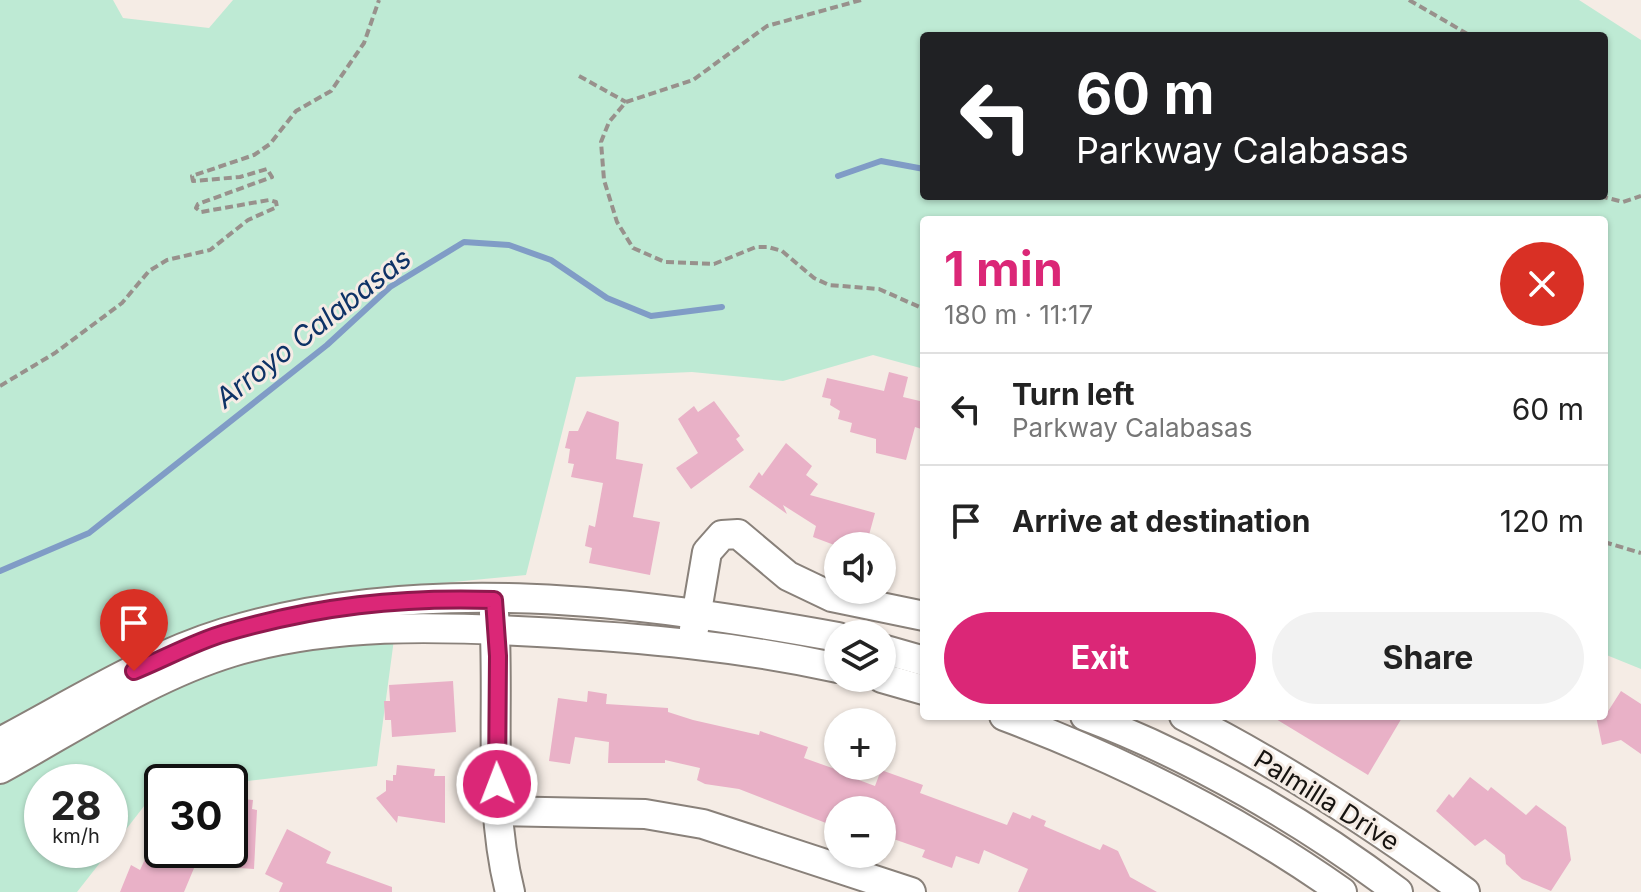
<!DOCTYPE html>
<meta charset="utf-8">
<style>
:root{--surface:#fff;--page:#f2f2f2;--text:#222;--muted:#767676;--line:#e0e0e0;--accent:#db2777}
body{margin:0;font-family:Inter,sans-serif;background:var(--page);color:var(--text);height:100vh;display:flex;flex-direction:column;font-size:30px;white-space:nowrap}
*{box-sizing:border-box;margin:0}
p{font-size:26px;color:var(--muted)}
.icon{flex:none;width:44px;height:44px;fill:none;stroke:currentColor;stroke-width:2;stroke-linecap:round;stroke-linejoin:round}
.map{position:relative;flex:1;overflow:hidden}
.side{position:absolute;left:920px;top:216px;width:688px;height:504px;display:flex;flex-direction:column;background:var(--surface);border-radius:8px;box-shadow:0 2px 6px #0004}
.side>*{flex:none}
.guide{position:absolute;left:920px;top:32px;width:688px;height:168px;border-radius:8px;box-shadow:0 2px 6px #0004;background:#202124;color:#fff;overflow:hidden}
.buttons{position:absolute;left:824px;top:532px;display:grid;gap:16px}
.buttons a{display:grid;place-items:center;width:72px;height:72px;border-radius:50%;background:var(--surface);box-shadow:0 2px 6px #0004;font-size:40px}
.speed{position:absolute;left:24px;top:764px;display:flex;gap:16px;font-size:40px;font-weight:700;text-align:center}
.speed>*{display:grid;place-content:center;width:104px;height:104px;border-radius:50%;background:var(--surface);box-shadow:0 2px 6px #0004;line-height:1}
.speed small{font-size:20px;font-weight:400}
.speed .limit{border:4px solid #111;border-radius:12px;background:#fff;color:#111}
.pin{position:absolute;display:grid;place-items:center;width:68px;height:68px;color:#fff;margin:-82px -34px;border-radius:50% 50% 50% 0;rotate:-45deg;box-shadow:0 0 8px #0007}
.pin .icon{rotate:45deg}
.me{position:absolute;width:88px;margin:-44px;rotate:359deg;stroke-linejoin:round;filter:drop-shadow(0 0 6px #0008)}
.turn{display:flex;align-items:center;gap:28px;height:168px;padding:0 24px;font-size:36px}
.turn .icon{width:104px;height:104px;stroke-width:2.5}
.turn b{display:block;font-size:56px;line-height:68px}
.round{display:grid;place-items:center;flex:none;width:84px;height:84px;border-radius:42px;background:var(--page)}
.summary{display:flex;align-items:center;justify-content:space-between;height:136px;padding:0 24px}
h1{font-size:48px;font-weight:700;line-height:60px;color:var(--accent)}
.action{display:flex;gap:16px;margin-top:auto;padding:16px 24px}
.action a{flex:1;height:92px;border-radius:48px;background:var(--accent);color:#fff;font-size:32px;font-weight:700;line-height:92px;text-align:center}
.action a+a{background:var(--page);color:var(--text)}
ul{padding:0;list-style:none}
li{display:flex;align-items:center;gap:24px;height:112px;padding:0 24px;border-top:2px solid var(--line)}
li div{flex:1}
li b{display:block;font-size:30px}
li em{font-style:normal}
.map>svg:first-child{display:block}
.green{fill:#beead4;fill-rule:evenodd}
.lines{fill:none;stroke-linecap:round;stroke-linejoin:round}
.stream{stroke:#809cc6;stroke-width:6}
.building{fill:#e9b1c7}
.minor-casing{stroke:#89817a;stroke-width:32}
.path{stroke:#98918c;stroke-width:4;stroke-dasharray:8 4;stroke-linecap:butt}
.minor{stroke:#fff;stroke-width:28}
.route-casing{stroke:#8e194d;stroke-width:20}
.route{stroke:#db2777;stroke-width:14}
.labels{text-anchor:middle;dominant-baseline:central;stroke-width:6;stroke-linejoin:round;paint-order:stroke}
.street-label{font-size:26px;fill:#161310;stroke:#f5ece5}
.water-label{font-size:28px;font-style:italic;fill:#0e3266;stroke:#f5ece5}
</style>
<div class="map">
<svg width="1641" height="892" viewBox="0 0 1641 892">
<rect width="100%" height="100%" fill="#f5ece5"/>
<!-- green -->
<path class="green" d="M0 0H113L123 18 209 28 233 0H1579L1641 40V669L1604 654V220H924V369L873 355 783 381 692 372 576 377 526 575 401 587 377 766 230 783 162 782V791L155 792 110 850V782H42V850H110L77 892H0ZM924 36H1604V196H924Z"/>
<g class="lines">
<!-- stream -->
<g class="stream">
<path d="M838 176 881 161 924 169"/>
<path d="M0 571 89 533 327 345 390 287 464 242 509 245 551 260 607 298 651 316 722 307"/>
</g>
</g>
<!-- building -->
<g class="building">
<path d="M889 372 908 377 903 397 924 402V430L915 427 906 460 876 453V439L850 432 852 423 838 419 840 411 830 405 831 399 822 397 827 378 884 391Z"/>
<path d="M714 401 740 436 736 439 744 450 691 489 676 468 698 453 678 419 694 406 698 412Z"/>
<path d="M587 411 619 422 616 459 643 464 633 517 660 522 650 575 589 563 592 548 585 546 589 525 595 527 603 483 571 477 574 464 568 463 570 449 565 448 569 431H578Z"/>
<path d="M786 443 812 466 806 475 818 484 810 495 875 513 866 546H837L813 537 816 526 783 505 787 514 749 487 759 472 762 476Z"/>
<path d="M453 681 456 732 392 737 391 720H385L384 701H390L389 685Z"/>
<path d="M588 691 607 694 606 704 668 708V712L693 720 759 735 760 731 808 747 804 758 849 774 848 776 875 786 881 770 923 785 920 793 1007 825 1013 812 1030 819 1032 815 1046 821 1044 826 1100 850 1103 844 1118 851 1130 877 1157 892H1018L1028 869 984 850 979 864 956 856 952 868 922 857 925 850 882 835V810H837L831 825 739 789 705 784 697 780 700 768 665 760V763H608L609 742 575 737 570 764 549 761 558 698 587 702Z"/>
<path d="M1621 691 1641 704V754L1621 740 1602 745 1596 716H1605Z"/>
<path d="M1271 716H1403L1368 775Z"/>
<path d="M397 765 435 769 434 776H445V823L398 816 397 823 376 798 386 791V780L393 781V775H396Z"/>
<path d="M1470 777 1488 791 1491 787 1526 815 1536 805 1566 827 1571 860 1551 891 1522 879 1506 864 1505 855 1485 839 1475 846 1436 811 1449 794 1453 798Z"/>
<path d="M232 798 253 800 252 809 257 810 254 869 224 867 225 850H230Z"/>
<path d="M287 829 331 852 326 863 392 887V892H279L283 883 265 874Z"/>
<path d="M163 850 197 861 184 892H120L131 865 140 870 147 855 158 860Z"/>
</g>
<g class="lines">
<!-- minor casing -->
<g class="minor-casing">
<g id="minor">
<path d="M494 613C500 705 487 801 510 892"/>
<path d="M694 629 707 552 722 535 738 534 788 576 832 597 924 616"/>
<path d="M882 649 924 661"/>
<path d="M882 678 924 690"/>
<path d="M1004 716C1124 761 1237 818 1342 892"/>
<path d="M1085 716C1192 756 1307 823 1398 892"/>
<path d="M1184 716C1283 766 1376 827 1465 892"/>
<path d="M0 742C72 704 146 657 224 633 422 572 638 601 838 637"/>
<path d="M0 769C75 728 150 677 232 652 331 623 436 626 538 632 642 638 737 646 838 668"/>
<path d="M498 811 645 814 703 824 911 892"/>
</g>
</g>
<!-- path -->
<g class="path">
<path d="M861 0 767 26 693 80 626 102 609 122 601 142 604 180 617 222 633 248 665 262 714 264 756 247H768L782 251 814 278 829 285 879 289 924 309"/>
<path d="M1409 0 1471 36"/>
<path d="M1498 36H1517"/>
<path d="M579 76 626 102"/>
<path d="M1600 196 1623 202 1641 196"/>
<path d="M0 386 55 353 122 303 149 271 167 260 210 250 248 220 277 207 276 202 269 200 201 212 196 208 198 204 272 177 267 169 240 177 193 181 192 176 254 155 270 144 296 111 331 91 364 43 379 0"/>
<path d="M1604 542 1641 553"/>
</g>
<!-- minor -->
<use href="#minor" class="minor"/>
</g>
<g class="lines">
<!-- route casing -->
<g class="route-casing">
<path id="route" d="M134 671C164 659 194 642 225 633 317 606 399 597 494 600L498 656 497 784"/>
</g>
<!-- route -->
<use href="#route" class="route"/>
</g>
<g class="labels">
<!-- street labels -->
<g class="street-label">
<text transform="translate(1327 800) rotate(32)">Palmilla Drive</text>
</g>
<!-- water labels -->
<g class="water-label">
<text transform="translate(313 328) rotate(-38)">Arroyo Calabasas</text>
</g>
</g>
</svg>
<div class="buttons">
<a><svg class="icon" aria-label="sound" viewBox="0 0 24 24"><path d="M4 9h4l5-4v14l-5-4H4zM17 9q2 3 0 6"/></svg></a>
<a><svg class="icon" aria-label="layers" viewBox="0 0 24 24"><path d="M12 4l9 5-9 5-9-5zM3 14l9 5 9-5"/></svg></a>
<a>+</a>
<a>−</a>
</div>
<div class="speed"><div>28<small>km/h</small></div><div class="limit">30</div></div>
<div class="pin" style="left:134px;top:671px;background:#d93025"><svg class="icon" aria-label="arrive" viewBox="0 0 24 24"><path d="M6 21V4h12l-3 4 3 4H6"/></svg></div>
<svg class="me" style="left:497px;top:784px" viewBox="-20 -20 40 40"><circle r="17" fill="#db2777" stroke="#fff" stroke-width="3"/><path d="M0-11L8 9 0 5-8 9z" fill="#fff"/></svg>
<div class="guide">
<div class="turn"><svg class="icon" aria-label="left" viewBox="0 0 24 24"><path d="M17 20v-9H6M10 6l-5 5 5 5"/></svg><div><b>60 m</b>Parkway Calabasas</div></div>
</div>
<section class="side">
<div class="summary"><div><h1>1 min</h1><p>180 m · 11:17</p></div><a class="round" style="background:#d93025;color:#fff"><svg class="icon" aria-label="close" viewBox="0 0 24 24"><path d="M6 6l12 12M18 6L6 18"/></svg></a></div>
<ul>
<li><svg class="icon" aria-label="left" viewBox="0 0 24 24"><path d="M17 20v-9H6M10 6l-5 5 5 5"/></svg><div><b>Turn left</b><p>Parkway Calabasas</p></div><em>60 m</em></li>
<li><svg class="icon" aria-label="arrive" viewBox="0 0 24 24"><path d="M6 21V4h12l-3 4 3 4H6"/></svg><div><b>Arrive at destination</b></div><em>120 m</em></li>
</ul>
<div class="action"><a>Exit</a><a>Share</a></div>
</section>
</div>
